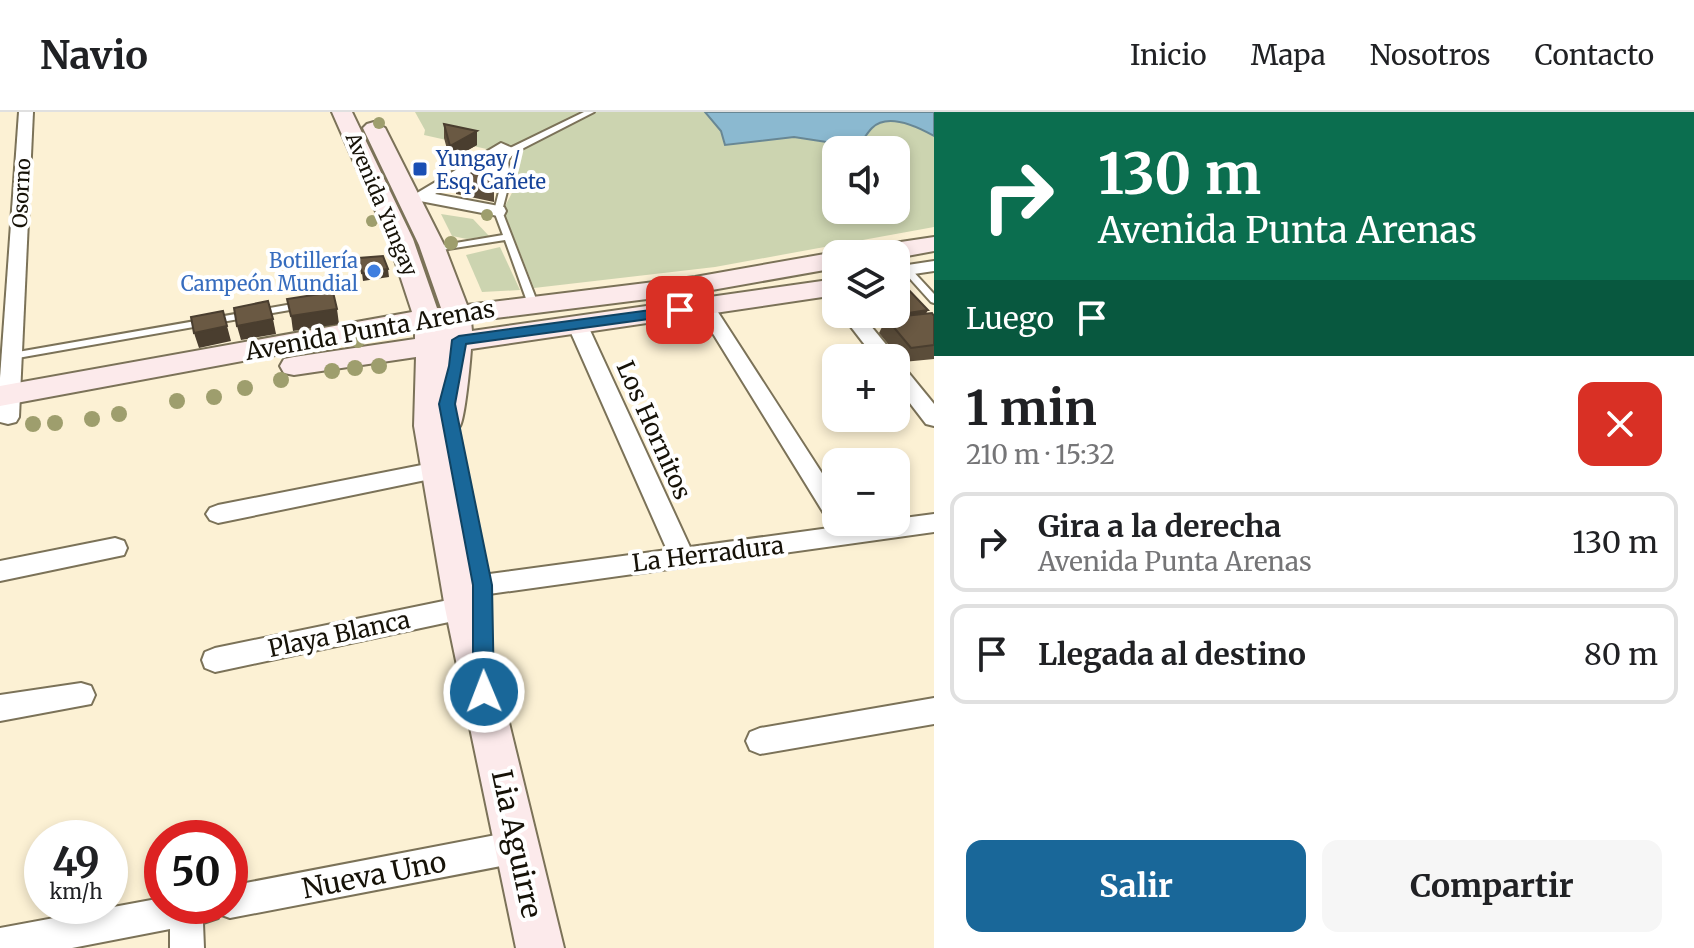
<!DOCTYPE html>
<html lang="es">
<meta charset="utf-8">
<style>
:root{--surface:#fff;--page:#f6f6f6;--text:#202124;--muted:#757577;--line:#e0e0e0;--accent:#196799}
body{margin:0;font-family:Merriweather,serif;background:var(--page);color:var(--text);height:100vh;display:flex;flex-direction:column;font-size:30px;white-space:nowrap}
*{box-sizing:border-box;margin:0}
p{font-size:26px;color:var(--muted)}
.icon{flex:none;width:44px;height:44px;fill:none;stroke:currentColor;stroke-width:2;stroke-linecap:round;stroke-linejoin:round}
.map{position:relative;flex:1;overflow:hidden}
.drawer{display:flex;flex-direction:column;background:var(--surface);width:760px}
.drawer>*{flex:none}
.top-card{background:#0b6e4f;color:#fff;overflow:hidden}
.controls{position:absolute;left:822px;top:24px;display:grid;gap:16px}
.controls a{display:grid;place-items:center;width:88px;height:88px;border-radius:16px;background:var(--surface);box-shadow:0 4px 12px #0003;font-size:40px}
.speed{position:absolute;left:24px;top:708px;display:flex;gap:16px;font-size:40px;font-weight:700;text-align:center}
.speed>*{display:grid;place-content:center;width:104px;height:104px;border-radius:50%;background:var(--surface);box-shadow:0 4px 12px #0003;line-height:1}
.speed small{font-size:20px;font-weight:400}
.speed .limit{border:12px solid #d22;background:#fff;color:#111}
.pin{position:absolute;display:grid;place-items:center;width:68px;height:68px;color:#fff;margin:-34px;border-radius:16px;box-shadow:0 4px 12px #0006}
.me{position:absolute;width:88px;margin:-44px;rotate:359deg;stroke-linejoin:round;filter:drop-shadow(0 0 6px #0008)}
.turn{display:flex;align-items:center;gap:28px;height:168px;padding:0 32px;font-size:36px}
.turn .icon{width:104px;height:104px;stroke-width:2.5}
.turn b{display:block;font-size:56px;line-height:68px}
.then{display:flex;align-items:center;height:76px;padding:0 32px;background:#0003;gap:16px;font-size:30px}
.round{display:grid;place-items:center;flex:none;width:84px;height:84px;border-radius:16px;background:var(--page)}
.head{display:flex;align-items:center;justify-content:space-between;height:136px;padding:0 32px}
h1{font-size:48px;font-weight:700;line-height:60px}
.action{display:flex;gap:16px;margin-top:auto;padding:16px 32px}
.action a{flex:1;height:92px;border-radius:16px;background:var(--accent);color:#fff;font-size:32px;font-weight:700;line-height:92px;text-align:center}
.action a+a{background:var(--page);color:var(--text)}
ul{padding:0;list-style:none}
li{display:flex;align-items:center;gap:24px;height:100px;margin:0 16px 12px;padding:0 16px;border:4px solid var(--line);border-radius:16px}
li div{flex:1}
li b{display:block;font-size:30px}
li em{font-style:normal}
header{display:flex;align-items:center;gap:48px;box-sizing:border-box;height:112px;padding:0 40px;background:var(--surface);border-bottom:2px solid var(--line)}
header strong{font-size:38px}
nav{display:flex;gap:44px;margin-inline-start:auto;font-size:28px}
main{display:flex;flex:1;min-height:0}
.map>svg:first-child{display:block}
.green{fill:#ccd4b0;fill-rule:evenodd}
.water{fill:#8bb9d0;stroke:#688794;stroke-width:2}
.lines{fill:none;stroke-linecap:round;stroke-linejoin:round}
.lane-casing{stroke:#7b7258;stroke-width:4}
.street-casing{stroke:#7b7258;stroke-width:4}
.secondary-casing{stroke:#7b7258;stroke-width:4}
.lane{fill:#fff;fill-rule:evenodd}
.street{fill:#fff;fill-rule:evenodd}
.secondary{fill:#fceaeb;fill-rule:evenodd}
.tree{fill:#9e9e6d}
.wall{fill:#5b4d3a}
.shaded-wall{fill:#4a3e2f}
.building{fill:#6a5943;stroke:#4a3e2f;stroke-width:2}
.route{fill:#196799;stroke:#104363;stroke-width:2}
.transit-dot{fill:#1a4fb4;stroke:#fff;stroke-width:3}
.shop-dot{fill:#3f7fe0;stroke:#fff;stroke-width:3}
.labels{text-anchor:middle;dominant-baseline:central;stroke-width:8;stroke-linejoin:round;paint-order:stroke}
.far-transit-label{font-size:20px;fill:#164399;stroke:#fff;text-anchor:start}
.far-street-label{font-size:20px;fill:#161208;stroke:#fff}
.far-shop-label{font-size:20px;fill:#366cbe;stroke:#fff;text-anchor:end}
.street-label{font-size:24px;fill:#161208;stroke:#fff}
.near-street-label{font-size:28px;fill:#161208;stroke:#fff}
</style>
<header>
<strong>Navio</strong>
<nav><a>Inicio</a><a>Mapa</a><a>Nosotros</a><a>Contacto</a></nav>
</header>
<main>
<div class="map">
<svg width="934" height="836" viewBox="0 0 934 836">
<rect width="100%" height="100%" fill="#fcf1d4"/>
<!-- green -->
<g class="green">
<path d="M415 0H934V115L715 155 534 176 503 98 516 73 513 43 424 23 425 18ZM836 38H896V98H836Z"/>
<path d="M441 102 473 107 489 124 467 127 452 124Z"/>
<path d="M500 135 520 178 482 180 466 143Z"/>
</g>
<!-- water -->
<path class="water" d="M705 0H934V24C918 15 888 0 872 16 867 21 864 27 860 32L833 31 794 25 725 33 721 19Z"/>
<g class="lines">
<!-- lane casing -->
<g class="lane-casing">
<g id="lane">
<path d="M584 0H594L514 41 508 48 510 68 502 99 538 192 536 194H530L528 192 505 128 429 140V136L432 135 503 123 494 99 502 68 500 48 508 37Z"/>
<path d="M907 155 910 156 934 182V191L931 190 904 160 902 158Z"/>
<path d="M304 190 307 191V195L12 247 7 244 12 241Z"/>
</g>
</g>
<!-- street casing -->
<g class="street-casing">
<g id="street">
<path d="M19 0H33L19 305 16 310 8 312 0 310V266Z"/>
<path d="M501 31 519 39 511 44 503 41 435 82 504 95 506 99 504 103 498 104 420 89 412 84Z"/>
<path d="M934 149V159L907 163 898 158 901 154Z"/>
<path d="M705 188 714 194 836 383V410H839L828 408 696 194Z"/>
<path d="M841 202H861L893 241 896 246H875Z"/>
<path d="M578 208 588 214 690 435 873 410H896V407L934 402V420L482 483 473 480 469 473 473 466 482 463 667 438 568 214Z"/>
<path d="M896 252 903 254 934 292V314L926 312 896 273Z"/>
<path d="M437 350 445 352 448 358 445 364 218 411 210 408 206 402 210 396 218 393Z"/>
<path d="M115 426 124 429 127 436 124 443 0 469V449Z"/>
<path d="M463 485 472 488 476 496 472 504 463 507 215 560 205 556 202 548 205 540 215 536Z"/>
<path d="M81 571 91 574 95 583 91 592 0 609V583Z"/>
<path d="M934 586V612L760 642 750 638 746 629 750 620 760 616Z"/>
<path d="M517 719 528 724 533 735 528 746 517 751 230 806 219 802 218 806 203 811 204 836H170V817L72 836H0V816L162 786V794H230V774Z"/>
</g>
</g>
<!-- secondary casing -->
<g class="secondary-casing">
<g id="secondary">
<path d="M332 0H352L413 127 437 196H441L419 133 363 16 367 12 374 10 385 16 444 133 467 193 695 165 836 140 842 142H836V156L695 181 471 209 472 219 836 167V183L471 237C470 252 465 305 460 314L445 316 481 496 564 836H516L445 496 414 314 416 245 294 263 284 261 280 254 284 247 294 245 415 227V217L0 294V274L412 200 388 127Z"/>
<path d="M934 125V139L896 146V142H861L865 137 874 134Z"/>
</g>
</g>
<!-- lane -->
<use href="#lane" class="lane"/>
<!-- street -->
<use href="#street" class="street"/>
<!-- secondary -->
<use href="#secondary" class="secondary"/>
</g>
<!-- trees -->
<g class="tree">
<circle cx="379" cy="11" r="6"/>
<circle cx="487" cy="103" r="6"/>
<circle cx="372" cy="109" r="6"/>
<circle cx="451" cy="131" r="7"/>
<circle cx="358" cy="229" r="7"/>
<circle cx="379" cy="254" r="8"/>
<circle cx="355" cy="256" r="8"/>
<circle cx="332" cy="259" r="8"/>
<circle cx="281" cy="268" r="8"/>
<circle cx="245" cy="276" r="8"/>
<circle cx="214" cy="285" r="8"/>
<circle cx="177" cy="289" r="8"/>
<circle cx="119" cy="302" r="8"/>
<circle cx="92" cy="307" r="8"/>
<circle cx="55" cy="311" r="8"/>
<circle cx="33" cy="312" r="8"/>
</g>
<!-- wall -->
<g class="wall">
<path d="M444 12 477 19V33L450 48 444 26Z"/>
<path d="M456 68 494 76V90L456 82Z"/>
<path d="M864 202H925L934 204V247L903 250 879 221 883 213 875 214Z"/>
</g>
<!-- shaded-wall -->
<g class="shaded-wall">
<path d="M477 19V33L450 48V34Z"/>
<path d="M388 157 389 165 363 169 362 161Z"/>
<path d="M337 197 339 212 293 219 291 204Z"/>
<path d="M928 198 920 212H891L895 203Z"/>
<path d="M880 202H888L883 213 875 214Z"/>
<path d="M273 207 276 222 241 228 237 214Z"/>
<path d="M227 214 231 229 199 236 194 221Z"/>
</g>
<!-- building -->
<g class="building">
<path d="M444 12 477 19 450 34Z"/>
<path d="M485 56 494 76 456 68Z"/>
<path d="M383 144 388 157 362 161 359 146Z"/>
<path d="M904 173 928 198 895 203 894 202H896V174Z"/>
<path d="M333 180 337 197 291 204 287 187Z"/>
<path d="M268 189 273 207 237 214 234 196Z"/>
<path d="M223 199 227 214 194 221 191 205Z"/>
<path d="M932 201 934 204V233L911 236 886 206Z"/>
</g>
<!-- route -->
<path class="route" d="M680 194 687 198 685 202 466 232 455 292 492 473 494 580 491 587 484 590 476 587 473 580V473L439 292 449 254 452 228 459 224Z"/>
<!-- markers -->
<rect class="transit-dot" x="412" y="49" width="16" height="16" rx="4"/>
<circle class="shop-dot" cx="374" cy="159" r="8"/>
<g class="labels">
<!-- far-transit labels -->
<g class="far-transit-label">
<text x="436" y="46">Yungay /<tspan x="436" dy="23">Esq. Cañete</tspan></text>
</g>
<!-- far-street labels -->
<g class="far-street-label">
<text transform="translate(21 81) rotate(-87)">Osorno</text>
<text transform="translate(382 92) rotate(67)">Avenida Yungay</text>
</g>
<!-- far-shop labels -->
<g class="far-shop-label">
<text x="358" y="148">Botillería<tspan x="358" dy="23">Campeón Mundial</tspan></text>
</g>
<!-- street labels -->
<g class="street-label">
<text transform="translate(370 218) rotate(-10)">Avenida Punta Arenas</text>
<text transform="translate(654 318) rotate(66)">Los Hornitos</text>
<text transform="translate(708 442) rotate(-7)">La Herradura</text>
<text transform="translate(339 522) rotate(-12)">Playa Blanca</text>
</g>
<!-- near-street labels -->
<g class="near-street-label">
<text transform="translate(517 732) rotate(78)">Lia Aguirre</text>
<text transform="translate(374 763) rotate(-11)">Nueva Uno</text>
</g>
</g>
</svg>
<div class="controls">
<a><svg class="icon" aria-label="sound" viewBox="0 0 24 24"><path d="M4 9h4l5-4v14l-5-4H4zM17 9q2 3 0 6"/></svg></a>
<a><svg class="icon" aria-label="layers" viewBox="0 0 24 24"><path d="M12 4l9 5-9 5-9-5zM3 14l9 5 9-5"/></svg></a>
<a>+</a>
<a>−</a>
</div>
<div class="speed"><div>49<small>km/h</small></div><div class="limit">50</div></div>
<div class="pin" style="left:680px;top:198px;background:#d93025"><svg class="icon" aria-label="arrive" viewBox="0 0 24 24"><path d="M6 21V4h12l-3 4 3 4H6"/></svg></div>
<svg class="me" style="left:484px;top:580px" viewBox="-20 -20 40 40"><circle r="17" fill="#196799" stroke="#fff" stroke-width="3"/><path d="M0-11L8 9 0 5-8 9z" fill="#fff"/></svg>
</div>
<section class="drawer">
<div class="top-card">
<div class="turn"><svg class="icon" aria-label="right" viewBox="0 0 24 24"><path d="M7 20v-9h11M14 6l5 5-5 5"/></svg><div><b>130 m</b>Avenida Punta Arenas</div></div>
<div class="then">Luego<svg class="icon" aria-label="arrive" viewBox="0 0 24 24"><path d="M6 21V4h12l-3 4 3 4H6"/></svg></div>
</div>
<div class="head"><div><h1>1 min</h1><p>210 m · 15:32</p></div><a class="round" style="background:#d93025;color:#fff"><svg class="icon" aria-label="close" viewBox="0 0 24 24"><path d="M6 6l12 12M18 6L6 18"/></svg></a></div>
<ul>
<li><svg class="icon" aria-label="right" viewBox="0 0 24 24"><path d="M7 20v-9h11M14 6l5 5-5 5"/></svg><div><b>Gira a la derecha</b><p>Avenida Punta Arenas</p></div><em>130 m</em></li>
<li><svg class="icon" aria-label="arrive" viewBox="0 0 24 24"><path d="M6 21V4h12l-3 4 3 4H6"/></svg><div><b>Llegada al destino</b></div><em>80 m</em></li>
</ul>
<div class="action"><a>Salir</a><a>Compartir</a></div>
</section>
</main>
